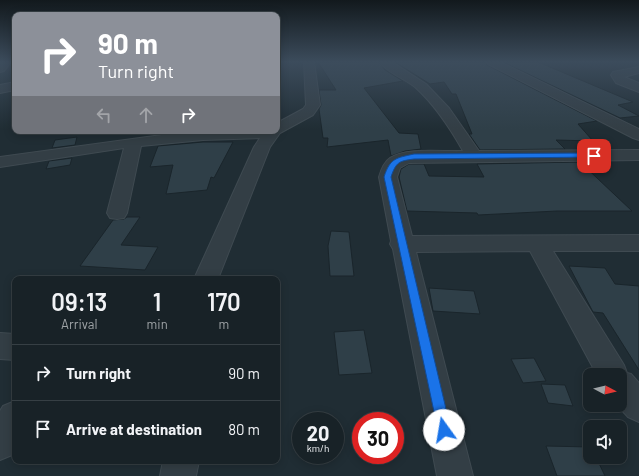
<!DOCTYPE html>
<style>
:root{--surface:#182227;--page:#212a2f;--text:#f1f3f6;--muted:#9fa4a7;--line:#363f44}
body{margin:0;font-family:Barlow,sans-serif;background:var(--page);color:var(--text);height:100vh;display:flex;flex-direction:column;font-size:15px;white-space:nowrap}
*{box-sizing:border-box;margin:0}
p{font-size:13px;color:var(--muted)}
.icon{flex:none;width:22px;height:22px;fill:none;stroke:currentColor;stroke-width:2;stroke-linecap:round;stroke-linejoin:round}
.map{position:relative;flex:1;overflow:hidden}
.details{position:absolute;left:12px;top:276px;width:268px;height:188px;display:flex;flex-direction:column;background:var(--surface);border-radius:8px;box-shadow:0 2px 10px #0003,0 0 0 1px var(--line)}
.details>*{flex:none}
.top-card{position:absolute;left:12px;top:12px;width:268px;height:122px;border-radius:8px;box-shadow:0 2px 10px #0003,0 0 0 1px var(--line);background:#8c9099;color:#fff;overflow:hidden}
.needle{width:26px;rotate:97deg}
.tools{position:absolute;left:583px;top:368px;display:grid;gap:8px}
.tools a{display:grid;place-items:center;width:44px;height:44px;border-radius:8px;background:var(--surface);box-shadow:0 2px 10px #0003,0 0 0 1px var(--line);font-size:20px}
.speed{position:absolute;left:292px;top:412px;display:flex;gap:8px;font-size:20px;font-weight:700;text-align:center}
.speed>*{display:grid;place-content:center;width:52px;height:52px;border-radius:50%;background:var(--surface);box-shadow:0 2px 10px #0003,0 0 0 1px var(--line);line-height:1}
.speed small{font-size:10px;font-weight:400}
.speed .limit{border:6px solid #d22;background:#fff;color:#111}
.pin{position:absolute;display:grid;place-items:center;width:34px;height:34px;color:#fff;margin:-17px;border-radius:8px;box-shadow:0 2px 6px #0006}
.me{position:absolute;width:44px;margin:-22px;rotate:347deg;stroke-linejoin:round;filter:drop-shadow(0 0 3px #0008)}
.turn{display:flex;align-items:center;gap:14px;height:84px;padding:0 20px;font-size:18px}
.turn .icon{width:52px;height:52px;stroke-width:2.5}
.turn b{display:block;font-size:28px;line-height:34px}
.lanes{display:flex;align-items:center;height:38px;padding:0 20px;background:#0003;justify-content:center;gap:20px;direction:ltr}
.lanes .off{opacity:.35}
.eta{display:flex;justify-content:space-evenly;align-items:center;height:68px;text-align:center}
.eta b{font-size:24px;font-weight:600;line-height:28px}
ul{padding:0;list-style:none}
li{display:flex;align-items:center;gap:12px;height:56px;padding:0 20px;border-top:1px solid var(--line)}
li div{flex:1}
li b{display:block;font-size:15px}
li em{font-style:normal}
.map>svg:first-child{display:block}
.building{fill:#2f3f48;stroke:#1a252b}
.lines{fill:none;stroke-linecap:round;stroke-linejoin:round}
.minor-casing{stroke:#3f4a51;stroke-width:2}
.minor{fill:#333e45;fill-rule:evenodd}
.route{fill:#1a73e8;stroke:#114b97}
</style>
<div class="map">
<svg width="639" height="476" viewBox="0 0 639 476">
<rect width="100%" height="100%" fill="#202d34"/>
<!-- building -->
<g class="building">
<path d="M318 62H379L385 70 403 81 364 88 399 133 418 134 421 149 405 151 391 156 388 140 327 147 328 138H323L319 109 321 105 319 90H336Z"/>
<path d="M395 62H486L487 65 597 121 578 124 593 141 556 140 565 149 480 150 469 134H472L456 94H452L444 82 430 84Z"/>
<path d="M503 62H538L633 102 618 105 639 116 620 118Z"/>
<path d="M77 137 75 145 52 148 55 140Z"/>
<path d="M203 142H233L214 178 211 177 207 190 166 194 173 165 150 167 158 146Z"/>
<path d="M72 158 70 165 46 169 49 161Z"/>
<path d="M580 162 632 211H557L478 215 477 213 407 211 399 177 401 169 409 164H424L429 176 484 177 477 164Z"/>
<path d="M127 217H140L121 245 158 247 145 270 80 266 113 220 124 219Z"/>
<path d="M331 231 349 232 354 276H330L328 246Z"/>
<path d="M569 266 605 268 615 284 639 286V370L603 313 593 312Z"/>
<path d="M429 288 474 291 480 314 433 311Z"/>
<path d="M364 330 372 373 339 375 334 332Z"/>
<path d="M534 358 546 381 523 383 511 359Z"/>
<path d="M541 384 565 385 573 406 548 403Z"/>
<path d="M546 446 590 447V457H596L605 476H557Z"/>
</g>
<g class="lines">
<!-- minor casing -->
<g class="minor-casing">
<g id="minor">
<path d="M0 62H11L4 71 0 72Z"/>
<path d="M304 62H314L320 105 313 115 280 133 270 147 218 279H194L254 147 260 138 203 140 141 146 127 213 124 218 117 219 110 218 107 213 124 148 0 167V157L169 134 202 131H277V123L303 109 306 105Z"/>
<path d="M380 62H392L426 84 449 108 479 151 639 150V160L409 163 400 168 397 177 412 236 639 235V251H553L624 365 627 373 631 374 639 383V422L628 417 617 405H620V375H597L530 251 416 252 473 476H437L393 249 390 244 391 241 379 177C381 170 384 162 390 158 406 147 443 152 463 151 450 128 435 105 415 87 405 79 385 71 380 62Z"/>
<path d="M487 62H500L639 129V140L633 138 488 64Z"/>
<path d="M639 67V73L624 77 639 83V92L616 83 611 75 613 72Z"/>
<path d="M15 82V90L0 93V85Z"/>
<path d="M0 333 15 334V360L0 359Z"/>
<path d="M15 401V451L12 455 0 460V411L3 406Z"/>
<path d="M163 461H199L196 476H160Z"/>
</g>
</g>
<!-- minor -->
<use href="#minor" class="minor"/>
</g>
<!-- sky -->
<linearGradient id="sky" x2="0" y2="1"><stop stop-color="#12191d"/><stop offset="0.48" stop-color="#3c4c5c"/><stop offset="1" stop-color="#3c4c5c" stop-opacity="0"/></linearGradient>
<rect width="639" height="129" fill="url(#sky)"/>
<!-- route -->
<path class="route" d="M594 153 597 156 596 157 414 159C399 161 396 162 391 177L451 430 449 435 444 437 439 435 384 177C390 158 396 158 414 154Z"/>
</svg>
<div class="tools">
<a><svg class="needle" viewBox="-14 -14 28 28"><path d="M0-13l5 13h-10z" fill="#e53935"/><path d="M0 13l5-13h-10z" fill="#9fa4a7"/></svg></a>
<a><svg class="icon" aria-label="sound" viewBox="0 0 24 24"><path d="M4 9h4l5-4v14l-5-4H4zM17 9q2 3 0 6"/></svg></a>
</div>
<div class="speed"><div>20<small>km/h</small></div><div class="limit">30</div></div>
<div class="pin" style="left:594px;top:156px;background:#d93025"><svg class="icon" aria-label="arrive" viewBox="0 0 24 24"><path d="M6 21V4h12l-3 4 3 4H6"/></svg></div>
<svg class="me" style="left:444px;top:430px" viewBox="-20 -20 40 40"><circle r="19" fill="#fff"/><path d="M0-13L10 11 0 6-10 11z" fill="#1a73e8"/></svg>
<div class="top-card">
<div class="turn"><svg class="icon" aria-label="right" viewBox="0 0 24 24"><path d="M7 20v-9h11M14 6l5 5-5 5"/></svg><div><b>90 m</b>Turn right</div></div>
<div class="lanes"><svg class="icon off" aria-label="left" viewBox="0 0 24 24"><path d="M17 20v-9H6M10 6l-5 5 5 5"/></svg><svg class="icon off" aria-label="ahead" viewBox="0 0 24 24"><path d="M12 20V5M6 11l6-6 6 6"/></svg><svg class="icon" aria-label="right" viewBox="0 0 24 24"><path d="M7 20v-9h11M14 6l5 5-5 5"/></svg></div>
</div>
<section class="details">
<div class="eta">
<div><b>09:13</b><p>Arrival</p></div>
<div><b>1</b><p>min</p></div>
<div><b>170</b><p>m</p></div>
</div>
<ul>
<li><svg class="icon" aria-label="right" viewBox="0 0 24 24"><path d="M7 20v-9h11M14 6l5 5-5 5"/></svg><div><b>Turn right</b></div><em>90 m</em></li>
<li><svg class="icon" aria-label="arrive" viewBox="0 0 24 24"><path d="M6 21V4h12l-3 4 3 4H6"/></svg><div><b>Arrive at destination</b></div><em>80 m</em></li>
</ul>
</section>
</div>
